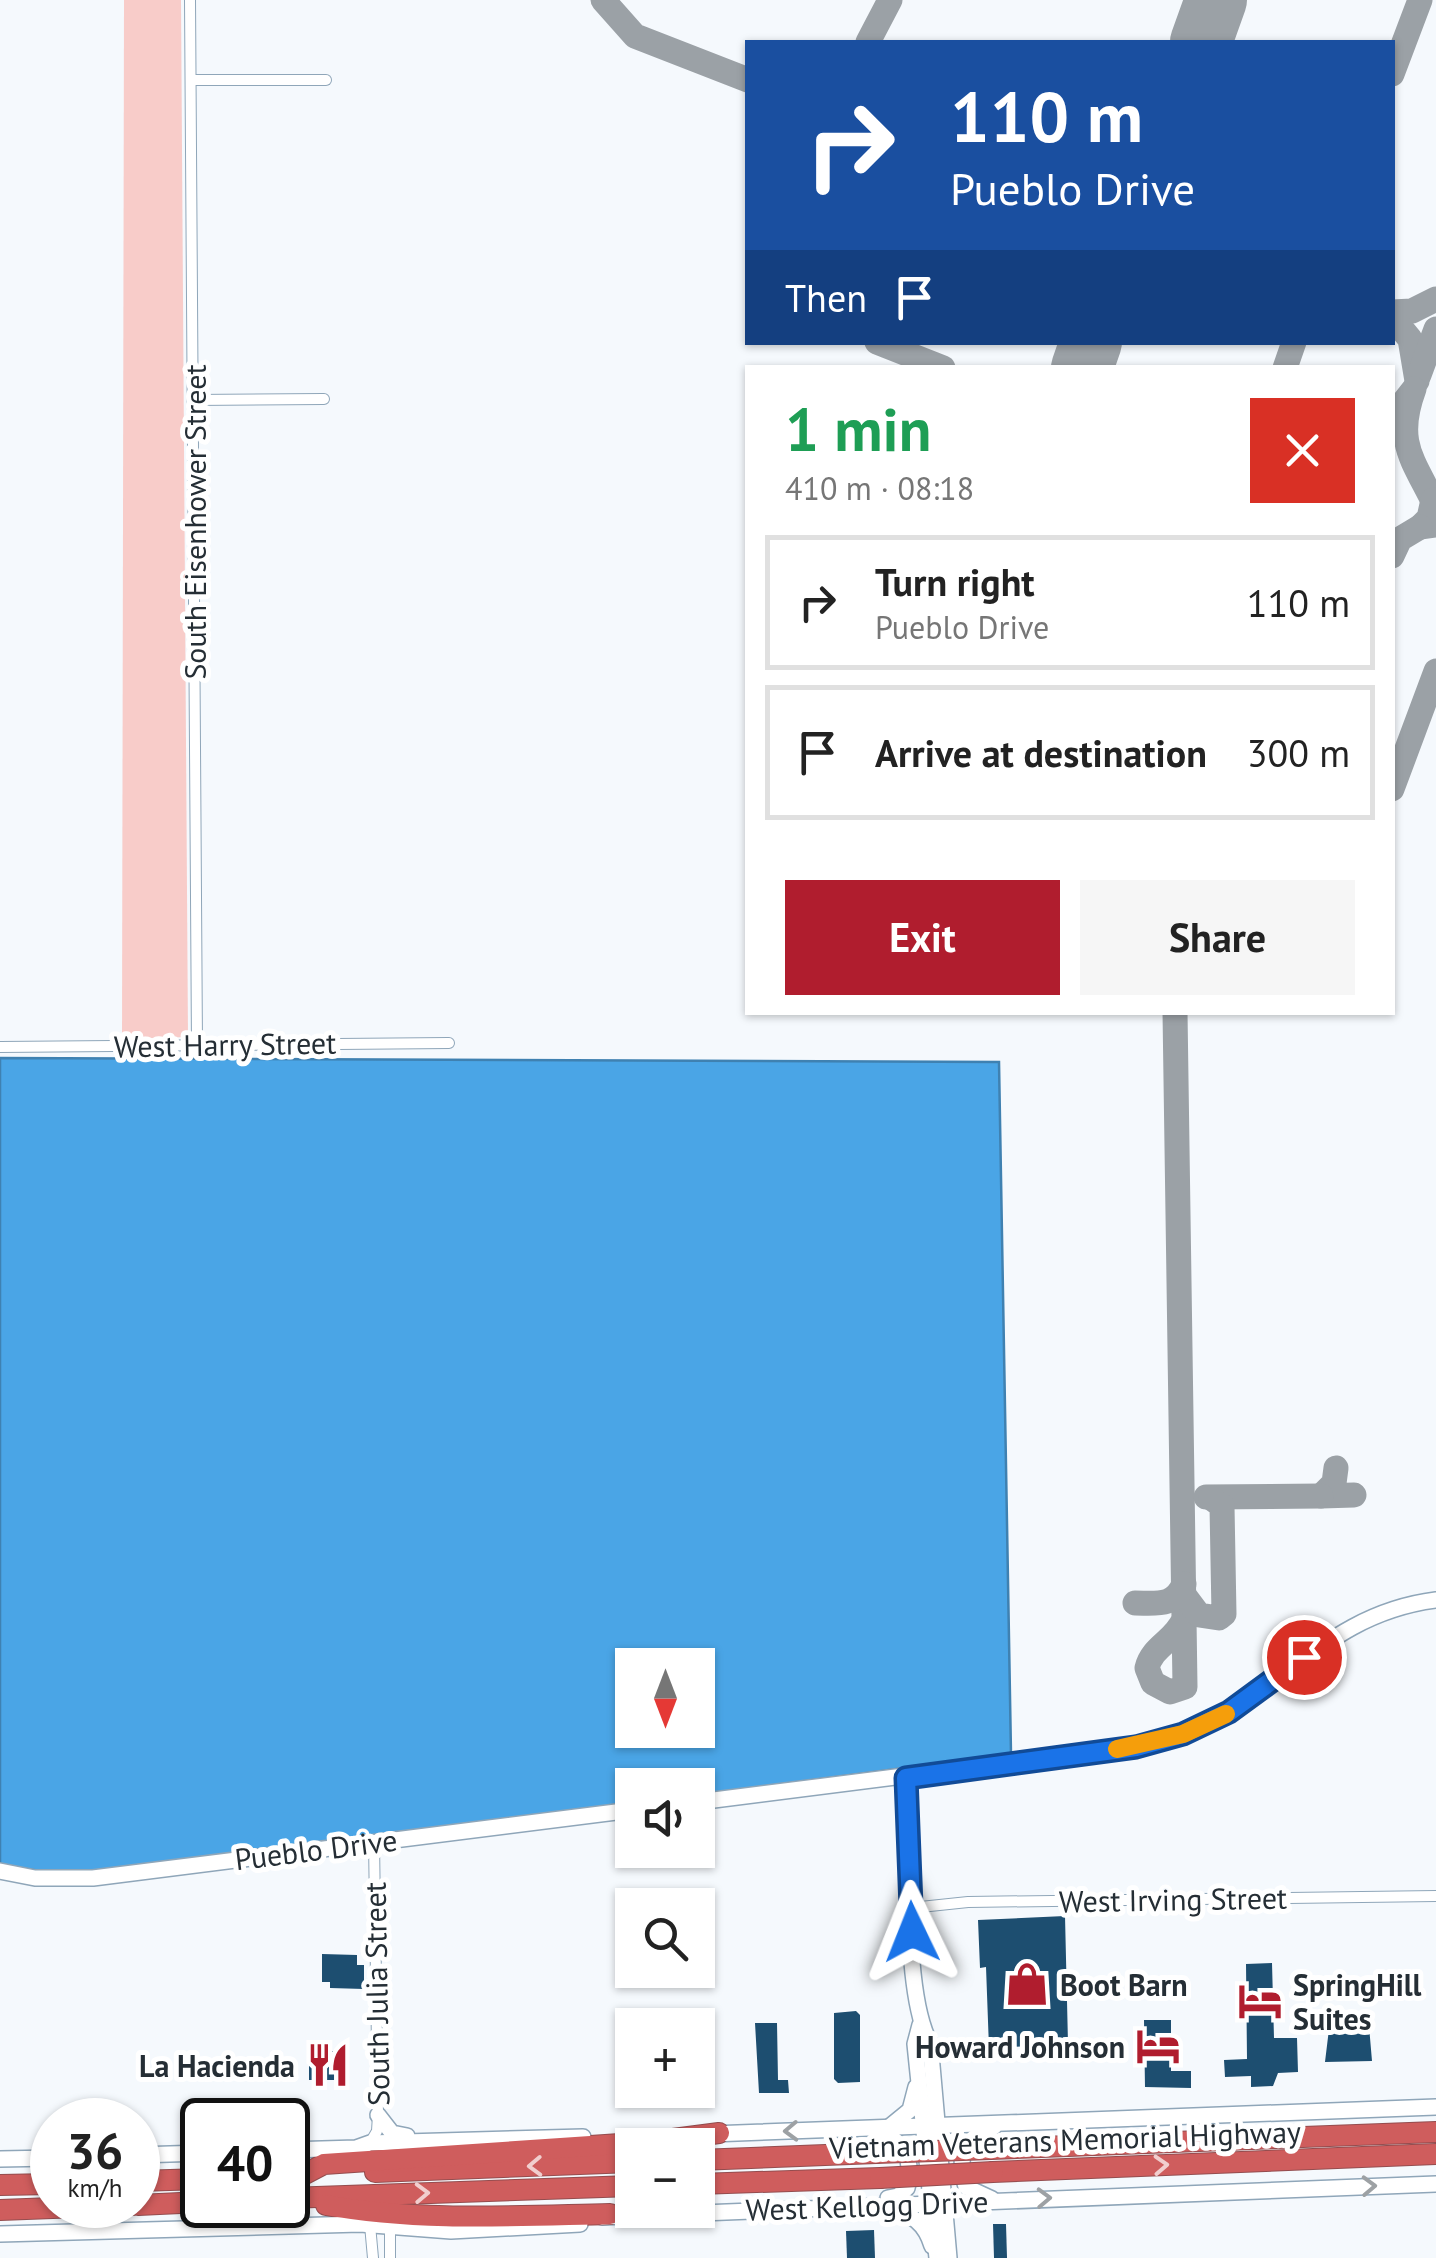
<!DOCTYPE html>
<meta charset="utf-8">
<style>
:root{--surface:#fff;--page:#f6f6f6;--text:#222;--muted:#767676;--line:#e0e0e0;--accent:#b01d2e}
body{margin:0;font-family:"PT Sans",sans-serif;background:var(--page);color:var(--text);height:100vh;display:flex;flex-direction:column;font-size:38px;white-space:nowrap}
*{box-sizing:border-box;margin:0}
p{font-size:32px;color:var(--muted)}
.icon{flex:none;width:55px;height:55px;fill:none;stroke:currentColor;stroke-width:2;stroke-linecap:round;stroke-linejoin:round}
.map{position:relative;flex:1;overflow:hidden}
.details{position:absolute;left:745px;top:365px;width:650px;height:650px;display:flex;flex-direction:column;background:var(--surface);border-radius:0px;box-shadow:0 2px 8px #0004}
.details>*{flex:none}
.hud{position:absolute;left:745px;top:40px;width:650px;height:305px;border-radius:0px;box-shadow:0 2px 8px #0004;background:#1a4fa0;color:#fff;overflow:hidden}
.needle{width:65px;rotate:180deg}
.controls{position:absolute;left:615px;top:1648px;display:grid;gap:20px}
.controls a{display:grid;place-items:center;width:100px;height:100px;border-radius:0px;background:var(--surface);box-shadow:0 2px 8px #0004;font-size:50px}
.speed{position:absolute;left:30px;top:2098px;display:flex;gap:20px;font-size:50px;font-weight:700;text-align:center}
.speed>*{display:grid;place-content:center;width:130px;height:130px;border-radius:50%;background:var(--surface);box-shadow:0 2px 8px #0004;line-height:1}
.speed small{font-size:25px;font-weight:400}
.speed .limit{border:5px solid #111;border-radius:15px;background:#fff;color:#111}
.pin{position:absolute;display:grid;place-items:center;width:85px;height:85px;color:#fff;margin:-42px;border:5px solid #fff;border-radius:50%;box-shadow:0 2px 10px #0007}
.me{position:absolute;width:110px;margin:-55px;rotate:358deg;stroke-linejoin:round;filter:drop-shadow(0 0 8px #0008)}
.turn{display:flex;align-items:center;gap:35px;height:210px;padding:0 40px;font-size:45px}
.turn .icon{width:130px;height:130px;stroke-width:2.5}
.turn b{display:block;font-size:70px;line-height:85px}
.then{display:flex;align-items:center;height:95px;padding:0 40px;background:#0003;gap:20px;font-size:38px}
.round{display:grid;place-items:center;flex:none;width:105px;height:105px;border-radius:0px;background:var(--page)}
.head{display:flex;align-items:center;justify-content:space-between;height:170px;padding:0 40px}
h1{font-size:60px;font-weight:600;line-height:75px;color:#1e9e55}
.cta{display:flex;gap:20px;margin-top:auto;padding:20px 40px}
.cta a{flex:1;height:115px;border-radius:0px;background:var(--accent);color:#fff;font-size:40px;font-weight:600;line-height:115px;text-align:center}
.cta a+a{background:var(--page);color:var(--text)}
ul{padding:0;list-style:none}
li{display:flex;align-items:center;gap:30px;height:135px;margin:0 20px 15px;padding:0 20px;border:5px solid var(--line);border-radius:0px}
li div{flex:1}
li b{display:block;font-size:38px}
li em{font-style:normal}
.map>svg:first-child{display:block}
.green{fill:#f8ccc9}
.water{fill:#4aa5e6;stroke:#3f81b1;stroke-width:2.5;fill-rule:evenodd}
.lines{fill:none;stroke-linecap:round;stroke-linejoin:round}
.taxiway{stroke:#9ba1a6;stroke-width:25}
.runway{stroke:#9ba1a6;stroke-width:62}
.building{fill:#1d4e70}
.street-casing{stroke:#8fa6b9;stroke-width:12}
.secondary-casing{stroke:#8fa6b9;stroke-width:18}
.highway-casing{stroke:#944d4f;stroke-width:22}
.street{stroke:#fff;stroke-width:10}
.secondary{stroke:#fff;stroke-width:15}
.highway{stroke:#cf5d5d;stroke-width:20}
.highway-bridge-casing{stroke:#944d4f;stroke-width:22;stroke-linecap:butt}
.highway-bridge{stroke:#cf5d5d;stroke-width:20}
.oneway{stroke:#9da1a4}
.oneway2{stroke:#f1cece}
.route-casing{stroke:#114b97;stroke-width:25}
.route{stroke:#1a73e8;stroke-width:18}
.slow{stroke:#f59e0b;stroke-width:18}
.labels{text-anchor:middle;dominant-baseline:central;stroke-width:10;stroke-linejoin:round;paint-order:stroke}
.street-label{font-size:30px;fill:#252e35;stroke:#fff}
.poi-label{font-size:30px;font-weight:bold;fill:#252e35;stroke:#fff;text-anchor:start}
</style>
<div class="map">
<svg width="1436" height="2258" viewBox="0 0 1436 2258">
<rect width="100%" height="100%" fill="#f5f9fd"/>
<!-- green -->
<path class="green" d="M124 0H181L188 1037 122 1039Z"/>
<!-- water -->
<path class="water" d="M0 1058 999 1062 1011 1754 698 1795V1785H632V1803L67 1875 0 1865ZM632 1665H698V1730H632Z"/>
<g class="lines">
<!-- taxiway -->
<g class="taxiway">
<path d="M603 0 635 36 748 80"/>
<path d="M868 42 890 0"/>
<path d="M1392 74 1420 0"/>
<path d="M1392 312 1412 311 1436 299"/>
<path d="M1392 317 1410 339 1417 381"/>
<path d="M877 342 943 368"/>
<path d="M1285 368 1294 342"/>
<path d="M1419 375 1436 329"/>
<path d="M1392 417 1414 389C1394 443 1413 459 1436 507"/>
<path d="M1433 500 1429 518 1420 527 1436 525"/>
<path d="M1392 556 1400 539 1420 527"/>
<path d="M1392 789 1436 671"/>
<path d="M1175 1012 1184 1619C1175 1641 1152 1646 1147 1668L1153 1683 1170 1692 1185 1687 1184 1619"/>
<path d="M1336 1468 1334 1483 1321 1496 1354 1495"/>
<path d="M1206 1497 1321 1496"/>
<path d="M1184 1595 1199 1615 1219 1618 1224 1614 1222 1506 1211 1498"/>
<path d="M1135 1603C1157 1603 1174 1607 1184 1584"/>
</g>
<!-- runway -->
<g class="runway">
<path d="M1201 42 1216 0"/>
<path d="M1082 368 1091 342"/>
</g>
</g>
<!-- building -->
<g class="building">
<path d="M1065 1916 1068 2044 989 2048 986 1967 980 1968 978 1920Z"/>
<path d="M322 1954 357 1955V1965H364V1989L330 1988V1982H322Z"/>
<path d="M1272 1963 1274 2038H1297L1298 2072 1278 2073 1273 2086 1251 2087V2076L1225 2077 1224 2060 1247 2059 1246 1964Z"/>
<path d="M856 2011 860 2015V2082L838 2083 834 2079V2013Z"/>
<path d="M1144 2020H1171V2071H1191V2088L1145 2087Z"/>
<path d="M1341 2022 1369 2026 1372 2061 1325 2062 1329 2029H1341Z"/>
<path d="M755 2023H777L778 2080H788L789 2093H759Z"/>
<rect x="309" y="2051" width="38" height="29"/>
<path d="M993 2224H1006L1007 2258H994Z"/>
<path d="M874 2230 875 2258H847L846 2231Z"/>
</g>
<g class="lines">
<!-- street casing -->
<g class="street-casing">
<g id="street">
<path d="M190 0 197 1045"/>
<path d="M191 80H326"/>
<path d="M193 400 324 399"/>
<path d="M0 1047 449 1043"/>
<path d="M911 1908 968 1902 1436 1896"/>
<path d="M370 2143 377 2131 378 2115 374 1842"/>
<path d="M370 2225 373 2258"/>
<path d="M390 2258V2229"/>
</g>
</g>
<!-- secondary casing -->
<g class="secondary-casing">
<g id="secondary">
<path d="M906 1778C912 1845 901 1989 930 2043L949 2258"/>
<path d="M698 1802C800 1789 903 1776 1006 1763 1064 1756 1129 1755 1185 1734 1280 1697 1325 1614 1436 1600"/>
<path d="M0 1871 35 1878H93L632 1810"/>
<path d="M920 2025 915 2044 937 2258"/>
<path d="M378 2115 392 2133 407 2136"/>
<path d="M888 2128 910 2110 916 2087"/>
<path d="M877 2132C905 2139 914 2162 907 2188L898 2196 888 2198"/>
<path d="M711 2134 1436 2107"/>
<path d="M288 2150 356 2148 370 2143 583 2137"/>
<path d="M138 2155 202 2153"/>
<path d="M0 2159 52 2158"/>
<path d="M992 2199 966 2187C957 2155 962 2139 994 2127"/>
<path d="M890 2206C912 2216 925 2222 932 2246"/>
<path d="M602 2217 1436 2184"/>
<path d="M0 2234 360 2224 451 2231 580 2224"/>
</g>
</g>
<!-- highway casing -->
<g class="highway-casing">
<g id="highway">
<path d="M991 2149 1436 2132"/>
<path d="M698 2160 876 2153"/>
<path d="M375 2172 632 2162"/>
<path d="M993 2172 1436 2154"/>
<path d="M303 2175 324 2164 650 2142 719 2133"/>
<path d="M138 2181 202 2179"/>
<path d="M698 2184 880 2178"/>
<path d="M0 2185 52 2184"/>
<path d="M288 2198 632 2186"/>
<path d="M138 2205 202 2202"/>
<path d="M326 2205C418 2222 516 2216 610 2214"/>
<path d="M0 2210 132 2205"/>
</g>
</g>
<!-- street -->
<use href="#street" class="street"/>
<!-- secondary -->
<use href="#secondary" class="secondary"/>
<!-- highway -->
<use href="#highway" class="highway"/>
<!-- highway-bridge casing -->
<g class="highway-bridge-casing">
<g id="highway-bridge">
<path d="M876 2153 991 2149"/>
<path d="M880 2178 993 2172"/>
</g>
</g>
<!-- highway-bridge -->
<use href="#highway-bridge" class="highway-bridge"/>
</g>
<!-- one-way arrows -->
<defs><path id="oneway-chevron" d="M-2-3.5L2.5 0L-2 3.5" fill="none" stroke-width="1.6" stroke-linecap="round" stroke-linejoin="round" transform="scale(2.5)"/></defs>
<g class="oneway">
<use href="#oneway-chevron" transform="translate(791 2131) rotate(178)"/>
<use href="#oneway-chevron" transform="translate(1369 2186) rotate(-2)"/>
<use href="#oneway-chevron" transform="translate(1044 2198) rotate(-2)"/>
</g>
<g class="oneway2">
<use href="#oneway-chevron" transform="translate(1161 2165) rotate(-3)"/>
<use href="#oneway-chevron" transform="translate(535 2166) rotate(178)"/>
<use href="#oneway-chevron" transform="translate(422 2193) rotate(-2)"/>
</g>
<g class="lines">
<!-- route casing -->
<g class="route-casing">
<path id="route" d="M912 1932 906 1778 1136 1747 1183 1734 1229 1712 1304 1657"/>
</g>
<!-- route -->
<use href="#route" class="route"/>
<!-- slow -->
<path class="slow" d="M1117 1749 1183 1734 1226 1714"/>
</g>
<!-- icons -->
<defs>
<g id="shop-bare" transform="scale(3.45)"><path d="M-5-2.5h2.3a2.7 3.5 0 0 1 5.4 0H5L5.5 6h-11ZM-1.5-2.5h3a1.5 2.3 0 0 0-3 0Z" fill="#b01d2e" stroke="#fff" stroke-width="2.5" paint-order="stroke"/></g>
<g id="hotel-bare" transform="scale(3.45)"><path d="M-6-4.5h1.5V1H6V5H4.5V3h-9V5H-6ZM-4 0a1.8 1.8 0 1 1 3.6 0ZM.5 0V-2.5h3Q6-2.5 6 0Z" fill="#b01d2e" stroke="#fff" stroke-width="2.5" paint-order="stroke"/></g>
<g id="restaurant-bare" transform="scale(3.45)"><path d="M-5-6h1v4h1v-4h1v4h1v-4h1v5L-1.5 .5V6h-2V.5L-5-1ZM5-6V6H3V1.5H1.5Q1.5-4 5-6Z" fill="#b01d2e" stroke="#fff" stroke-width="2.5" paint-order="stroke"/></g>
</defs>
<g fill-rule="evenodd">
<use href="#shop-bare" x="1027" y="1984"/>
<use href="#hotel-bare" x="1260" y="2001"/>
<use href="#hotel-bare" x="1158" y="2046"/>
<use href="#restaurant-bare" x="328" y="2065"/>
</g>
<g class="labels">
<!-- street labels -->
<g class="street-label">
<text transform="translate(194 522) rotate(-90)">South Eisenhower Street</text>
<text transform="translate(225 1044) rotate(-1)">West Harry Street</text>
<text transform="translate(316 1849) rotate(-7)">Pueblo Drive</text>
<text transform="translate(1173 1899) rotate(-1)">West Irving Street</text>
<text transform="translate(376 1994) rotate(-91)">South Julia Street</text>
<text transform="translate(1065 2139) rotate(-2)">Vietnam Veterans Memorial Highway</text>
<text transform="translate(867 2205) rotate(-2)">West Kellogg Drive</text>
</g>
<!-- poi labels -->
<g class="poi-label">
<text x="1060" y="1984">Boot Barn</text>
<text x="1293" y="1984">SpringHill<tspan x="1293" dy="34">Suites</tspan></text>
<text x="1125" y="2046" text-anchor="end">Howard Johnson</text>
<text x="295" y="2065" text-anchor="end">La Hacienda</text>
</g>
</g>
</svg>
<div class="controls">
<a><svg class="needle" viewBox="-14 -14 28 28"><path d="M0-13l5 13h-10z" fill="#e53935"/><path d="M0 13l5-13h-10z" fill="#767676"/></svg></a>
<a><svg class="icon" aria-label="sound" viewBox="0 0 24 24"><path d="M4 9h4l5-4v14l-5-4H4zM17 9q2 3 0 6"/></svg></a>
<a><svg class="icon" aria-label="search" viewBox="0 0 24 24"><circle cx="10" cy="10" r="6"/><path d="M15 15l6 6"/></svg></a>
<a>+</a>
<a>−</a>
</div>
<div class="speed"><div>36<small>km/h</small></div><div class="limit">40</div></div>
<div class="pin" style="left:1304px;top:1657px;background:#d93025"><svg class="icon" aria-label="arrive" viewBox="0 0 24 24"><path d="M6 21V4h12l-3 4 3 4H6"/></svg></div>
<svg class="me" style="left:912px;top:1932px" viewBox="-20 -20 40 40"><path d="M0-17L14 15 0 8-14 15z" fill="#1a73e8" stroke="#fff" stroke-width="4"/></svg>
<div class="hud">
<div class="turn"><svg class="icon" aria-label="right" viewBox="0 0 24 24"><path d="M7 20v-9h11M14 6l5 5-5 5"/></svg><div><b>110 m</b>Pueblo Drive</div></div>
<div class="then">Then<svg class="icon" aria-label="arrive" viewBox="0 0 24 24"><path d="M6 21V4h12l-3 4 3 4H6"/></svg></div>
</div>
<section class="details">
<div class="head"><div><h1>1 min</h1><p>410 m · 08:18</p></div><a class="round" style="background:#d93025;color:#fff"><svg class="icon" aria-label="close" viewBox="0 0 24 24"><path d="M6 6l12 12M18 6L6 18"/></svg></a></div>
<ul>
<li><svg class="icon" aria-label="right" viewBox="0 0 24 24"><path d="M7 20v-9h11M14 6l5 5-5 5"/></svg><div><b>Turn right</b><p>Pueblo Drive</p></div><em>110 m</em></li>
<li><svg class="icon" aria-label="arrive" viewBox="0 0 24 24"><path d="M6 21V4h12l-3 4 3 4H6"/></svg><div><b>Arrive at destination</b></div><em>300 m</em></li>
</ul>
<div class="cta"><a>Exit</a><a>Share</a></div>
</section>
</div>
